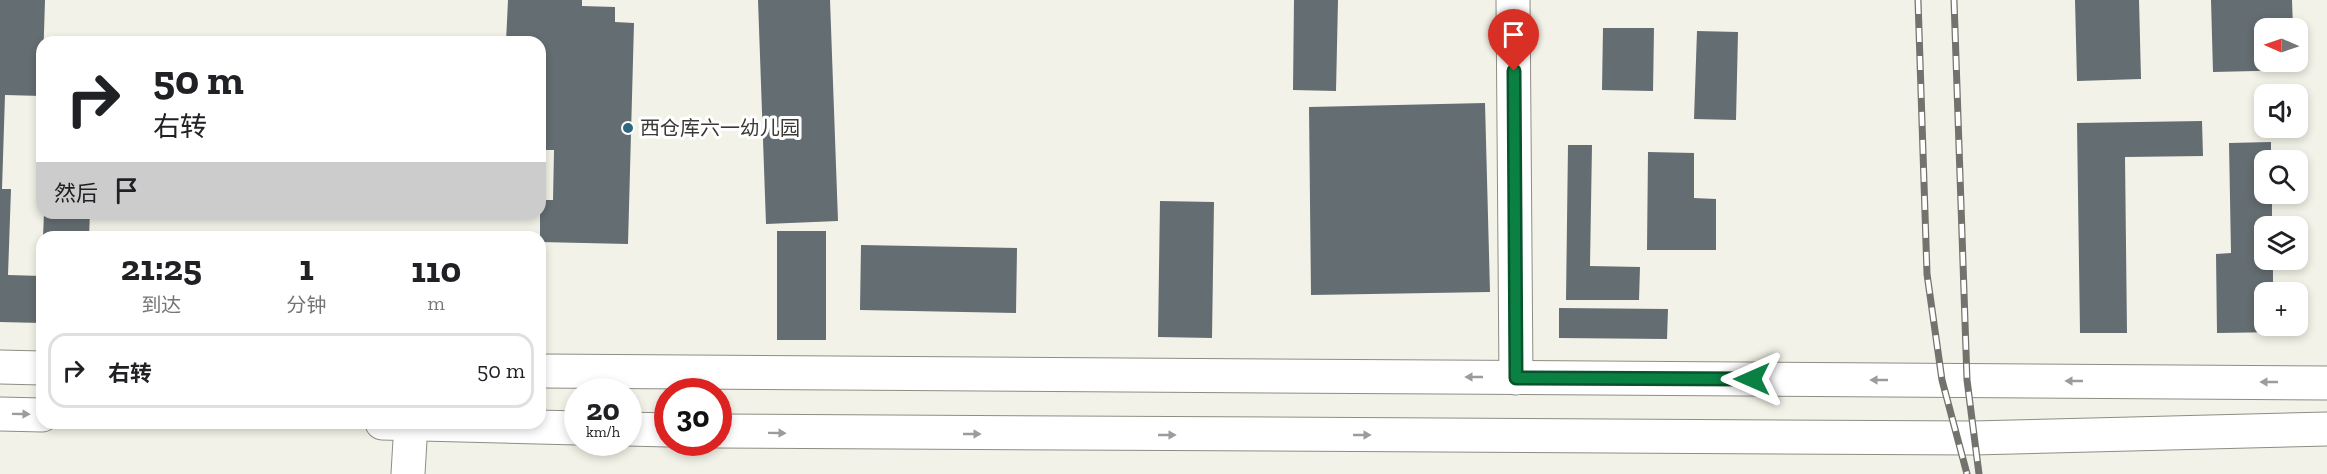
<!DOCTYPE html>
<html lang="zh">
<meta charset="utf-8">
<style>
:root{--surface:#fff;--page:#f2f2f2;--text:#202124;--muted:#757577;--line:#e0e0e0}
body{margin:0;font-family:"Zilla Slab","Noto Sans SC",serif;background:var(--page);color:var(--text);height:100vh;display:flex;flex-direction:column;font-size:22px;white-space:nowrap}
*{box-sizing:border-box;margin:0}
p{font-size:20px;color:var(--muted)}
.icon{flex:none;width:33px;height:33px;fill:none;stroke:currentColor;stroke-width:2;stroke-linecap:round;stroke-linejoin:round}
.map{position:relative;flex:1;overflow:hidden}
.drawer{position:absolute;left:36px;top:231px;width:510px;height:198px;display:flex;flex-direction:column;background:var(--surface);border-radius:18px;box-shadow:0 3px 9px #0003}
.drawer>*{flex:none}
.banner{position:absolute;left:36px;top:36px;width:510px;height:183px;border-radius:18px;box-shadow:0 3px 9px #0003;background:#fff;color:var(--text);overflow:hidden}
.needle{width:39px;rotate:272deg}
.buttons{position:absolute;left:2254px;top:18px;display:grid;gap:12px}
.buttons a{display:grid;place-items:center;width:54px;height:54px;border-radius:12px;background:var(--surface);box-shadow:0 3px 9px #0003;font-size:30px}
.speed{position:absolute;left:564px;top:378px;display:flex;gap:12px;font-size:30px;font-weight:700;text-align:center}
.speed>*{display:grid;place-content:center;width:78px;height:78px;border-radius:50%;background:var(--surface);box-shadow:0 3px 9px #0003;line-height:1}
.speed small{font-size:15px;font-weight:400}
.speed .limit{border:9px solid #d22;background:#fff;color:#111}
.pin{position:absolute;display:grid;place-items:center;width:51px;height:51px;color:#fff;margin:-62px -26px;border-radius:50% 50% 50% 0;rotate:-45deg;box-shadow:0 0 6px #0007}
.pin .icon{rotate:45deg}
.me{position:absolute;width:66px;margin:-33px;rotate:270deg;stroke-linejoin:round;filter:drop-shadow(0 0 4px #0008)}
.turn{display:flex;align-items:center;gap:21px;height:126px;padding:0 18px;font-size:27px}
.turn .icon{width:78px;height:78px;stroke-width:2.5}
.turn b{display:block;font-size:42px;line-height:51px}
.then{display:flex;align-items:center;height:57px;padding:0 18px;background:#0003;gap:12px;font-size:22px}
.eta{display:flex;justify-content:space-evenly;align-items:center;height:102px;text-align:center}
.eta b{font-size:36px;font-weight:700;line-height:42px}
ul{padding:0;list-style:none}
li{display:flex;align-items:center;gap:18px;height:75px;margin:0 12px 9px;padding:0 6px;border:3px solid var(--line);border-radius:18px}
li div{flex:1}
li b{display:block;font-size:22px}
li em{font-style:normal}
.map>svg:first-child{display:block}
.building{fill:#646d71}
.lines{fill:none;stroke-linecap:round;stroke-linejoin:round}
.minor-casing{stroke:#8e8d84;stroke-width:35}
.minor{stroke:#fff;stroke-width:33}
.rail-casing{stroke:#73736d;stroke-width:7}
.rail{stroke:#fff;stroke-width:4.5;stroke-dasharray:14;stroke-linecap:butt}
.oneway{fill:#9c9c9a}
.route-casing{stroke:#07532c;stroke-width:15}
.route{stroke:#0b8043;stroke-width:10}
.poi-dot{fill:#306681;stroke:#fff;stroke-width:2}
.labels{text-anchor:middle;dominant-baseline:central;stroke-width:6;stroke-linejoin:round;paint-order:stroke}
.poi-label{font-size:20px;fill:#3a3a36;stroke:#fff;text-anchor:start}
</style>
<div class="map">
<svg width="2327" height="474" viewBox="0 0 2327 474">
<rect width="100%" height="100%" fill="#f3f2e8"/>
<!-- building -->
<g class="building">
<path d="M0 0H45L42 96 5 95 2 189H11L8 275 42 276V323L0 322Z"/>
<path d="M508 0H582V6L615 7V22L634 23 628 244 540 242V200H553L554 150H544L546 90 540 89V42H506Z"/>
<path d="M758 0H830L838 221 766 224Z"/>
<path d="M1294 0H1338L1336 91 1293 90Z"/>
<path d="M2075 0H2139L2141 79 2077 81Z"/>
<path d="M2211 0H2292L2293 28H2265V62H2294V70L2213 72Z"/>
<path d="M1603 28H1654L1653 91 1602 90Z"/>
<path d="M1697 31 1738 32 1736 120 1694 119Z"/>
<path d="M1485 103 1490 292 1311 295 1309 107Z"/>
<path d="M2202 121 2203 156 2125 157 2127 333H2080L2077 123Z"/>
<path d="M2271 142V160H2265V194H2272V226H2265V260H2273V292H2265V326H2282V332L2217 333 2216 254 2231 253 2229 143Z"/>
<path d="M1568 145H1592L1590 266 1640 267 1639 300H1566Z"/>
<path d="M1648 152 1694 153V198L1716 199V250H1647Z"/>
<path d="M1160 201 1214 202 1212 338 1158 337Z"/>
<path d="M44 213H90L89 237H43Z"/>
<rect x="777" y="231" width="49" height="109"/>
<path d="M861 245 1017 248 1016 313 860 310Z"/>
<path d="M1559 308 1668 309 1667 339 1559 338Z"/>
</g>
<g class="lines">
<!-- minor casing -->
<g class="minor-casing">
<g id="minor">
<path d="M1513 0 1516 378"/>
<path d="M0 367 42 368"/>
<path d="M540 371 2327 383"/>
<path d="M0 414 42 415"/>
<path d="M382 423 578 428"/>
<path d="M628 429 668 430"/>
<path d="M718 431 1973 438 2327 429"/>
<path d="M408 474 411 423"/>
</g>
</g>
<!-- minor -->
<use href="#minor" class="minor"/>
<!-- rail casing -->
<g class="rail-casing">
<g id="rail">
<path d="M1918 0 1927 274 1942 380 1967 474"/>
<path d="M1954 0 1967 380 1979 474"/>
</g>
</g>
<!-- rail -->
<use href="#rail" class="rail"/>
</g>
<!-- one-way arrows -->
<defs><path id="oneway-solid" d="M-6-.8H1V-3.2L6.5 0L1 3.2V.8H-6Z" transform="scale(1.5)"/></defs>
<g class="oneway">
<use href="#oneway-solid" transform="translate(1474 377) rotate(-180)"/>
<use href="#oneway-solid" transform="translate(1879 380) rotate(-180)"/>
<use href="#oneway-solid" transform="translate(2074 381) rotate(-180)"/>
<use href="#oneway-solid" transform="translate(2269 382) rotate(-180)"/>
<use href="#oneway-solid" transform="translate(21 414) rotate(1)"/>
<use href="#oneway-solid" transform="translate(777 433) rotate(1)"/>
<use href="#oneway-solid" transform="translate(972 434)"/>
<use href="#oneway-solid" transform="translate(1167 435)"/>
<use href="#oneway-solid" transform="translate(1362 435)"/>
</g>
<g class="lines">
<!-- route casing -->
<g class="route-casing">
<path id="route" d="M1514 71 1516 378 1752 379"/>
</g>
<!-- route -->
<use href="#route" class="route"/>
</g>
<!-- markers -->
<circle class="poi-dot" cx="628" cy="128" r="6"/>
<g class="labels">
<!-- poi labels -->
<g class="poi-label">
<text x="640" y="128">西仓库六一幼儿园</text>
</g>
</g>
</svg>
<div class="buttons">
<a><svg class="needle" viewBox="-14 -14 28 28"><path d="M0-13l5 13h-10z" fill="#e53935"/><path d="M0 13l5-13h-10z" fill="#757577"/></svg></a>
<a><svg class="icon" aria-label="sound" viewBox="0 0 24 24"><path d="M4 9h4l5-4v14l-5-4H4zM17 9q2 3 0 6"/></svg></a>
<a><svg class="icon" aria-label="search" viewBox="0 0 24 24"><circle cx="10" cy="10" r="6"/><path d="M15 15l6 6"/></svg></a>
<a><svg class="icon" aria-label="layers" viewBox="0 0 24 24"><path d="M12 4l9 5-9 5-9-5zM3 14l9 5 9-5"/></svg></a>
<a>+</a>
</div>
<div class="speed"><div>20<small>km/h</small></div><div class="limit">30</div></div>
<div class="pin" style="left:1514px;top:71px;background:#d93025"><svg class="icon" aria-label="arrive" viewBox="0 0 24 24"><path d="M6 21V4h12l-3 4 3 4H6"/></svg></div>
<svg class="me" style="left:1752px;top:379px" viewBox="-20 -20 40 40"><path d="M0-17L14 15 0 8-14 15z" fill="#0b8043" stroke="#fff" stroke-width="4"/></svg>
<div class="banner">
<div class="turn"><svg class="icon" aria-label="right" viewBox="0 0 24 24"><path d="M7 20v-9h11M14 6l5 5-5 5"/></svg><div><b>50 m</b>右转</div></div>
<div class="then">然后<svg class="icon" aria-label="arrive" viewBox="0 0 24 24"><path d="M6 21V4h12l-3 4 3 4H6"/></svg></div>
</div>
<section class="drawer">
<div class="eta">
<div><b>21:25</b><p>到达</p></div>
<div><b>1</b><p>分钟</p></div>
<div><b>110</b><p>m</p></div>
</div>
<ul>
<li><svg class="icon" aria-label="right" viewBox="0 0 24 24"><path d="M7 20v-9h11M14 6l5 5-5 5"/></svg><div><b>右转</b></div><em>50 m</em></li>
</ul>
</section>
</div>
